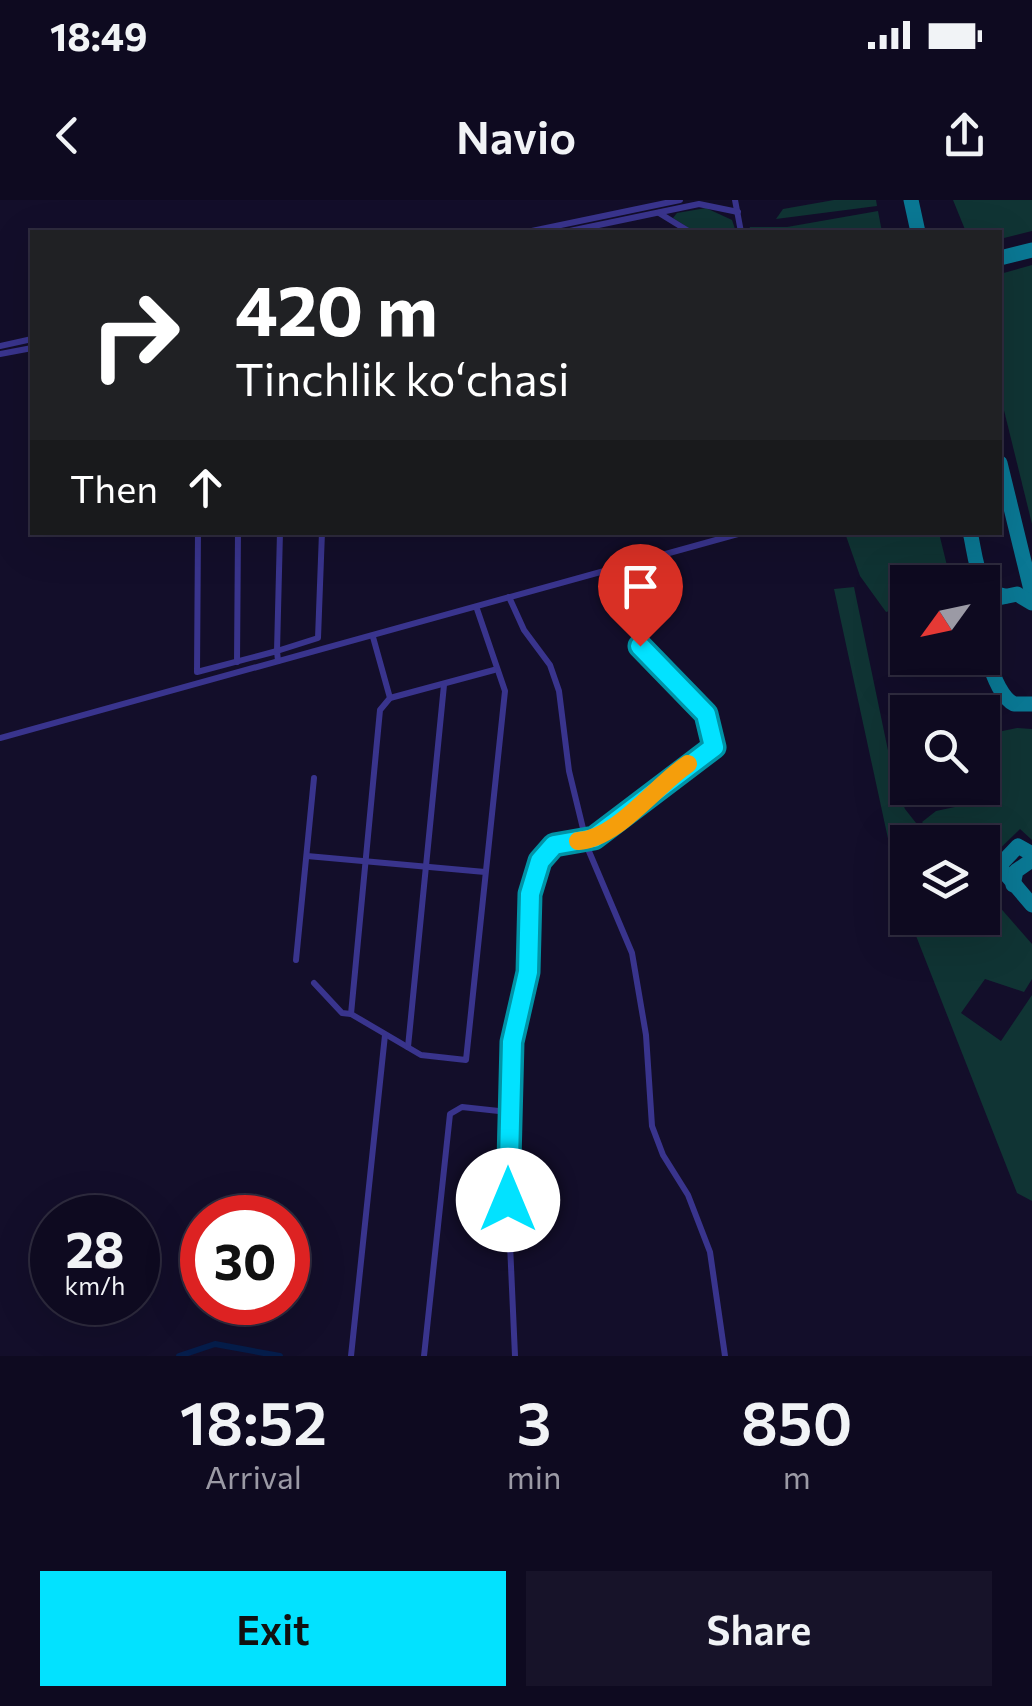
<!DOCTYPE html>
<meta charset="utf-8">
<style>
:root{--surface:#0e0a20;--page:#171329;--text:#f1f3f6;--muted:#9b9aa5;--line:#2e2b3e;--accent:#02e2ff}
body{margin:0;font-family:Commissioner,sans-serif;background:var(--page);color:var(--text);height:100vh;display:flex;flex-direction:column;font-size:38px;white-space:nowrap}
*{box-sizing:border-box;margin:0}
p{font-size:32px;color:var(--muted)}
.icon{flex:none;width:55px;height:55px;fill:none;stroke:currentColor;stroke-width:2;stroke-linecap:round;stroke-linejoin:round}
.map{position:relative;height:1156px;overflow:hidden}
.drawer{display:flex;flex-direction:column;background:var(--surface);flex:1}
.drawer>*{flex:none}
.top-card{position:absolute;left:30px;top:30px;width:972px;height:305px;border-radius:0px;box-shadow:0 10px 40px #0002,0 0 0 2px var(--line);background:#202124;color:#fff;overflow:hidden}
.needle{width:65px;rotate:237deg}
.fabs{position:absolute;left:890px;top:365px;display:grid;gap:20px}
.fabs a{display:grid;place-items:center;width:110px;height:110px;border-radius:0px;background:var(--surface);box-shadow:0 10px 40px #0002,0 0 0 2px var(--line);font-size:50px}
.speed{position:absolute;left:30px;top:995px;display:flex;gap:20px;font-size:50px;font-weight:700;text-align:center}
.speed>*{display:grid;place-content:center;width:130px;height:130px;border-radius:50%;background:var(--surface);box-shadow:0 10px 40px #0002,0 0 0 2px var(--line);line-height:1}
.speed small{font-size:25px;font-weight:400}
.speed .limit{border:15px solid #d22;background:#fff;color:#111}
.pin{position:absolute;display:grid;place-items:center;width:85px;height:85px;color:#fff;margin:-102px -42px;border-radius:50% 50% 50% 0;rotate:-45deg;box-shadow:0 0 10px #0007}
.pin .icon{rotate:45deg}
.me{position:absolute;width:110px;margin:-55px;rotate:0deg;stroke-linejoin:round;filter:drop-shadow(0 0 8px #0008)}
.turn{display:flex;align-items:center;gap:35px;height:210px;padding:0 40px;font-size:45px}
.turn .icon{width:130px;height:130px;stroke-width:2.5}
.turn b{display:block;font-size:70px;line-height:85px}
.then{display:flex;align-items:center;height:95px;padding:0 40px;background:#0003;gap:20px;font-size:38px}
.eta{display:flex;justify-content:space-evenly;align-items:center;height:170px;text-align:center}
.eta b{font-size:60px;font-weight:600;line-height:70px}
.button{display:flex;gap:20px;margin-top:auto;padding:20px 40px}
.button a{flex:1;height:115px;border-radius:0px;background:var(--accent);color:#111;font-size:40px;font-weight:600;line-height:115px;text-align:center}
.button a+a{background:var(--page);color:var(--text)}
.status{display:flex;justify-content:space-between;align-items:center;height:70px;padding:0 50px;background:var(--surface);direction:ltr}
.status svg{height:28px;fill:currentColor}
header{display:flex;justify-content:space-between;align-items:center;height:130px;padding:0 40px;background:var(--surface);font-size:45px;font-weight:600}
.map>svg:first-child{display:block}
.green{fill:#103434}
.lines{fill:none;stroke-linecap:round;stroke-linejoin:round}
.canal{stroke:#051d4b;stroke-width:6}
.taxiway{stroke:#0a7894;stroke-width:15}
.minor{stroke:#39348d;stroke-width:6}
.route-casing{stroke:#0193a6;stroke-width:25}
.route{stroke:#02e2ff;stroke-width:18}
.slow{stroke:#f59e0b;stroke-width:18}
</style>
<div class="status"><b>18:49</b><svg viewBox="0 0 49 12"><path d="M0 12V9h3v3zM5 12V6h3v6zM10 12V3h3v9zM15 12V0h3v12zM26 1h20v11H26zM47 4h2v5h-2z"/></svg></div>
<header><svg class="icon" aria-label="back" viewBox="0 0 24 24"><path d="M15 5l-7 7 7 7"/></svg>Navio<svg class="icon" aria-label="share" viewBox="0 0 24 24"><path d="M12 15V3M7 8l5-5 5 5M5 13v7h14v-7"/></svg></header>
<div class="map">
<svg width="1032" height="1156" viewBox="0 0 1032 1156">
<rect width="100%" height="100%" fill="#130e2a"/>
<!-- green -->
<g class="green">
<path d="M834 0H876L877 6 776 19 783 9Z"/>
<path d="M953 0H1032V31L1000 39V32H966Z"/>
<path d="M706 8 732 20 736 32H695L673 18 677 13Z"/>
<path d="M878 11 882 32 748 31 750 27H787Z"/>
<path d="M1032 65V324L1000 194V74Z"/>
<path d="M845 333H939L951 382H908L907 406 886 412 860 376Z"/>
<path d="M854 387 895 584 905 609 931 642H908L907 713 900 694 834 389Z"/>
<path d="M1017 528 1032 529V640L1020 629 983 665 982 642H939L922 622 936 611 983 601V535Z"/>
<path d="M983 688 1032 744V779L1024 792 985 779 961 813 1001 841 1032 795V1001L1017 993 909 718H982Z"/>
</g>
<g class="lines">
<!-- canal -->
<path class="canal" d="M179 1156 215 1144 280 1156"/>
<!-- taxiway -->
<g class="taxiway">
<path d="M911 0 918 32"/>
<path d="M1000 58 1032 50"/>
<path d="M1000 263 1032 394"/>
<path d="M970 332C976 356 976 394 1005 396"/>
<path d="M1032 403 1017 394 998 398 987 407C977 429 992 493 1014 504H1032"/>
<path d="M1032 654 1018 646 999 666 1032 705"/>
<path d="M1013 685 1016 671 1032 660"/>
</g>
<!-- minor -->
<g class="minor">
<path d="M735 0 741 32"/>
<path d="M659 13 690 32"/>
<path d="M527 32 680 0"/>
<path d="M565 32 699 4 738 12"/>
<path d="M0 146 32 139"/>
<path d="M0 154 32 148"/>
<path d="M198 332 197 472 277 451 278 461"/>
<path d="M280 332 277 451 318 438 322 332"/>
<path d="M509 397 524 430 550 465 559 491 569 571 588 649 632 753 646 835 652 926 663 955 688 995 710 1052 725 1156"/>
<path d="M373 437 390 498 380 510 351 814 421 855 466 860 505 491 477 409"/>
<path d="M237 462 238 332"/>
<path d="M390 498 494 470"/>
<path d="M0 538 745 332"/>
<path d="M307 656 485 672"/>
<path d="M296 760 314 578"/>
<path d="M314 783 342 813 351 814"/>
<path d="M408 847 444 485"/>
<path d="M351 1156 385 835"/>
<path d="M424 1156 450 914 462 907 508 912"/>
<path d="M515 1156 508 999 512 842 528 772 530 694 540 661 554 645 595 638 714 547 706 515 636 438 634 429 642 411 634 364"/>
</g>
</g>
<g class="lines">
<!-- route casing -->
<g class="route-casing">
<path id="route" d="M508 1000 512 842 528 772 530 694 540 661 554 645 594 638 714 547 706 514 640 446"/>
</g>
<!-- route -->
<use href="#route" class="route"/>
<!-- slow -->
<path class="slow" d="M578 641C617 639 656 585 688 564"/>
</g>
</svg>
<div class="fabs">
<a><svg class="needle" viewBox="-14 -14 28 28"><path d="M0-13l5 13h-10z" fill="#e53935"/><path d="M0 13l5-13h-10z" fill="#9b9aa5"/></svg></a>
<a><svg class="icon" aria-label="search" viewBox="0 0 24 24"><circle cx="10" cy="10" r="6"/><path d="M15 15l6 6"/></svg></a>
<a><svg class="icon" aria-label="layers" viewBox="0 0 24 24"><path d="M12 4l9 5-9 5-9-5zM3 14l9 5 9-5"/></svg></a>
</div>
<div class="speed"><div>28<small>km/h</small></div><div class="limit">30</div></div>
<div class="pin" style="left:640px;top:446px;background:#d93025"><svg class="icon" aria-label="arrive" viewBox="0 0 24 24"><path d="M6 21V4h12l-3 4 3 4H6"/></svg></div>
<svg class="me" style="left:508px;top:1000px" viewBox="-20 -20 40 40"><circle r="19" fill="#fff"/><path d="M0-13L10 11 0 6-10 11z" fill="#02e2ff"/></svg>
<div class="top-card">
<div class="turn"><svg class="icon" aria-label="right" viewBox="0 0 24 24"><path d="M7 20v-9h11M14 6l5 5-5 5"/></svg><div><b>420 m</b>Tinchlik koʻchasi</div></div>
<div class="then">Then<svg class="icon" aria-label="ahead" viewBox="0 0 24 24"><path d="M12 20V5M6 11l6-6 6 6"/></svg></div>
</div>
</div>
<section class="drawer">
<div class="eta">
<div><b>18:52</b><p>Arrival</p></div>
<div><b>3</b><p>min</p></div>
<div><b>850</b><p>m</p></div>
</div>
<div class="button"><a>Exit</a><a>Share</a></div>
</section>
